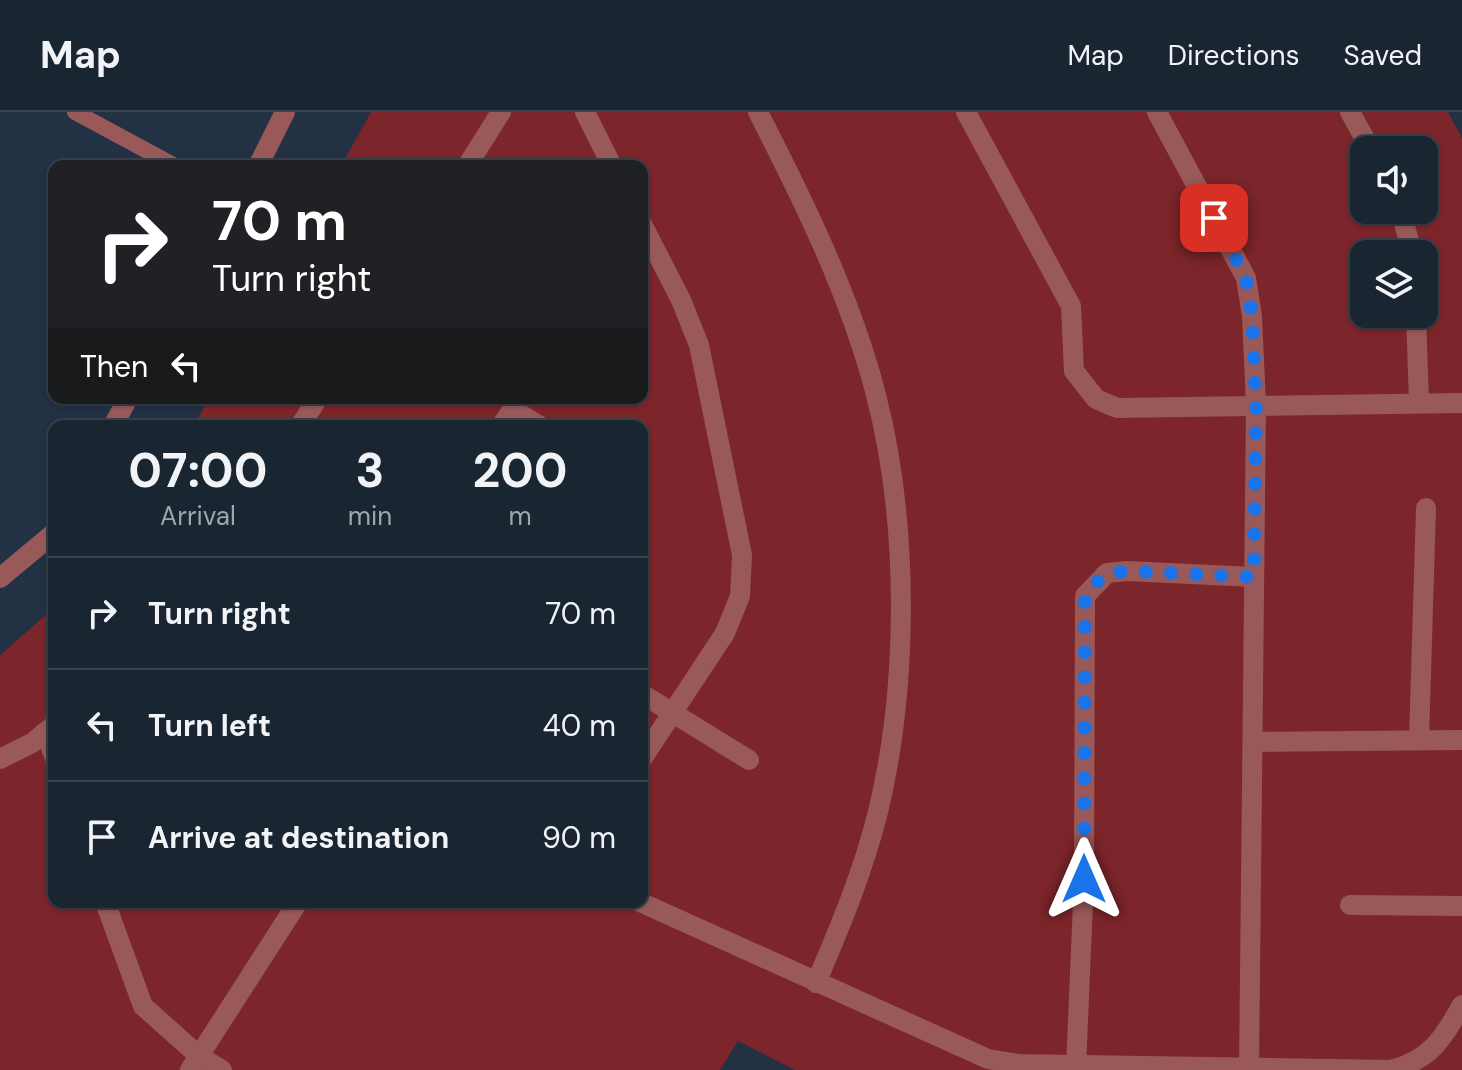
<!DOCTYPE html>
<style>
:root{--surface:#1a2532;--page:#27313e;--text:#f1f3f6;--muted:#9fa5ac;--line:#38424d}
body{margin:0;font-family:"DM Sans",sans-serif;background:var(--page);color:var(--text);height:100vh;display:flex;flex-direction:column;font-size:30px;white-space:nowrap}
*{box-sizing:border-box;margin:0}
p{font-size:26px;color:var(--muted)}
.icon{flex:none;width:44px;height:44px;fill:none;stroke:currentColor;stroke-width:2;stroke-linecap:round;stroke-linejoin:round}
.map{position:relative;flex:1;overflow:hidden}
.side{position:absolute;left:48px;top:308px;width:600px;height:488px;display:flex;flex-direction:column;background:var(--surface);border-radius:16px;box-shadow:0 2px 6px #0004,0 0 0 2px var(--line)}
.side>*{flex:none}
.banner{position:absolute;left:48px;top:48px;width:600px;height:244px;border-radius:16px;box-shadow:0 2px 6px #0004,0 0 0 2px var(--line);background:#202124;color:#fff;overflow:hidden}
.controls{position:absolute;left:1350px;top:24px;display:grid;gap:16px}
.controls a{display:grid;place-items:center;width:88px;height:88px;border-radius:16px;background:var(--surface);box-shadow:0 2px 6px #0004,0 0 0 2px var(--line);font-size:40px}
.pin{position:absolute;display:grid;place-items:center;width:68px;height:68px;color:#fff;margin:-34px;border-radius:16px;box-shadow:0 4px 12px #0006}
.me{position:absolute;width:88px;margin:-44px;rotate:0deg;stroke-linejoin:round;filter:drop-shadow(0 0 6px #0008)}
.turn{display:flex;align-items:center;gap:28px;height:168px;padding:0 32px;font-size:36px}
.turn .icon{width:104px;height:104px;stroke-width:2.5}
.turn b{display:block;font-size:56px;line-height:68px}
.then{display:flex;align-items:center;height:76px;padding:0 32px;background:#0003;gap:16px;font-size:30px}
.eta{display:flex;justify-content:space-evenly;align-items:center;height:136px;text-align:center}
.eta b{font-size:48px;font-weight:700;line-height:56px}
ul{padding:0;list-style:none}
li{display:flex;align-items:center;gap:24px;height:112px;padding:0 32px;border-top:2px solid var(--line)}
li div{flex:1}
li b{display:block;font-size:30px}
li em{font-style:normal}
header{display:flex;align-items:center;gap:48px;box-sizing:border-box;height:112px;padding:0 40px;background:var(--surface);border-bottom:2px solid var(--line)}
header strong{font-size:38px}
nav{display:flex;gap:44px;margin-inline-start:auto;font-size:28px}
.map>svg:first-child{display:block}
.green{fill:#7c252a;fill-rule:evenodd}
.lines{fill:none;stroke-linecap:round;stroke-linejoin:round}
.service{stroke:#995959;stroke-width:16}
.minor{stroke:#995959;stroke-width:20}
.tertiary{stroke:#995959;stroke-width:20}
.route{stroke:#1a73e8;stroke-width:14;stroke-dasharray:0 25.2}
</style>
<header>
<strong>Map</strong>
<nav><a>Map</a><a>Directions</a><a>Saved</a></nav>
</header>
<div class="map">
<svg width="1462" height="958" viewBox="0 0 1462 958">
<rect width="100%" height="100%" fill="#223143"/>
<!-- green -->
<path class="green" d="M371 0H1448L1462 26V958H795L738 929 720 958H0V543L54 496V790H642V314H194L209 286H642V54H341ZM1364 38H1424V98H1364ZM1364 142H1424V202H1364Z"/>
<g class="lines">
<!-- service -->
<path class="service" d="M75 0 175 54"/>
<!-- minor -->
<g class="minor">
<path d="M585 0 612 54"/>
<path d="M758 0C804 90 849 181 875 279 909 408 909 571 878 700 863 760 840 815 816 871"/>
<path d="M966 0 1071 194 1074 259 1096 287 1117 296 1462 291"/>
<path d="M1157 0 1246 166 1252 204 1256 293 1249 957"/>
<path d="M1350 0 1371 38"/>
<path d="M467 54 501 0"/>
<path d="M1400 98 1413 142"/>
<path d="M642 112 681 188 699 233 742 443 740 484 725 521 642 647"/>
<path d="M1416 202 1419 291"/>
<path d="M512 297 540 314"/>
<path d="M300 314 318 286"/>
<path d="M501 314 520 286"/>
<path d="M642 582 749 648"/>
<path d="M45 620 54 644"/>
<path d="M1419 628 1426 396"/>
<path d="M1253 630 1462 628"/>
<path d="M0 647 32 631 54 613"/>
<path d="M105 790 143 894 199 944 222 958"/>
<path d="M640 790 988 947 1018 952 1391 958C1430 948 1443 927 1462 893"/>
<path d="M1350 793 1462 794"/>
<path d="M1076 956 1084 767 1085 484 1107 461 1127 459 1254 465"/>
<path d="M190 958 298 790"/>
</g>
<!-- tertiary -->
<g class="tertiary">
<path d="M258 54 285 0"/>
<path d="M113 314 128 286"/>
<path d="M0 466 54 421"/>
</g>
</g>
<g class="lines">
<!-- route -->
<path class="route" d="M1084 767 1085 484C1097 467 1106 461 1127 459L1254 465 1256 293 1252 204 1246 166 1214 106"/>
</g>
</svg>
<div class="controls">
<a><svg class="icon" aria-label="sound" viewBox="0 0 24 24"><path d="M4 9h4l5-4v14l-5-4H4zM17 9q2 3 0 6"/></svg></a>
<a><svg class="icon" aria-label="layers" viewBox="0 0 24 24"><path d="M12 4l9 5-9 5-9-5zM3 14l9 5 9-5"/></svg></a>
</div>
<div class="pin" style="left:1214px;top:106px;background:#d93025"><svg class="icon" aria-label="arrive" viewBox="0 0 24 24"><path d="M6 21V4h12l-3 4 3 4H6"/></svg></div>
<svg class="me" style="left:1084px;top:767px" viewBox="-20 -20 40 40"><path d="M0-17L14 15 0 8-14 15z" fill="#1a73e8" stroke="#fff" stroke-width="4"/></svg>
<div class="banner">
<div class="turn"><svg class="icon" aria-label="right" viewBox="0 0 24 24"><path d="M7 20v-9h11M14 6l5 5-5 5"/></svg><div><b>70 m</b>Turn right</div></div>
<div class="then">Then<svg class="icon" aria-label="left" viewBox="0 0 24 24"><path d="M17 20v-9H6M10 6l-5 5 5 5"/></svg></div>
</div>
<section class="side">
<div class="eta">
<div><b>07:00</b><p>Arrival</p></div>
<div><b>3</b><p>min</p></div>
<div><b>200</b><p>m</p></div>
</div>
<ul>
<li><svg class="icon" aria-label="right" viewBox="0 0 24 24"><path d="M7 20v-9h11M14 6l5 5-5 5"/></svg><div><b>Turn right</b></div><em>70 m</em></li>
<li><svg class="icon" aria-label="left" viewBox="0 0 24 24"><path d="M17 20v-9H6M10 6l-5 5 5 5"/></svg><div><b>Turn left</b></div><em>40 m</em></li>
<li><svg class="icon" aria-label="arrive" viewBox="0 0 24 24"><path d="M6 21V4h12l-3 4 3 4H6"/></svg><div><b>Arrive at destination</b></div><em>90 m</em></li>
</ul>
</section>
</div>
